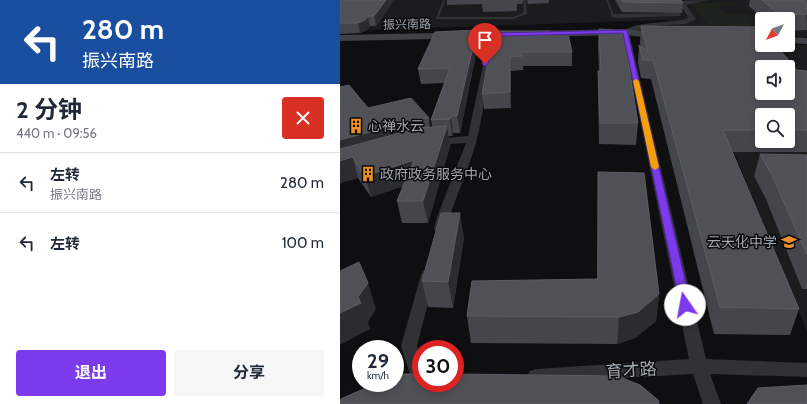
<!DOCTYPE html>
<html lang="zh">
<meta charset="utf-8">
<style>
:root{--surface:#fff;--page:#f6f6f7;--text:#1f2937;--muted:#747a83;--line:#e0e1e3;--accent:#7c3aed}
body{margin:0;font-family:Cabin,"Noto Sans SC",sans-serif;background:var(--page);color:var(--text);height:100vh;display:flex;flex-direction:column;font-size:15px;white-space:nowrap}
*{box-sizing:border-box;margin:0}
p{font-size:13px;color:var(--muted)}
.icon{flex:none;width:22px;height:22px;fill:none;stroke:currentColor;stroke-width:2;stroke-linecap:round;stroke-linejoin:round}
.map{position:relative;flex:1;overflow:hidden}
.side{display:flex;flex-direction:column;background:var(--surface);width:340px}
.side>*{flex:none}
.top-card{background:#1a4fa0;color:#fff;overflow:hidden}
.needle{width:26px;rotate:229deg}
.fabs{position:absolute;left:415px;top:12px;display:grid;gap:8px}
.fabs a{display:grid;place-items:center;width:40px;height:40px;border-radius:4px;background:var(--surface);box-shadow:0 2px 6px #0003;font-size:20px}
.speed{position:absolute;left:12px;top:340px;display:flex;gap:8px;font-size:20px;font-weight:700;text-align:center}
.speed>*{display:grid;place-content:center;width:52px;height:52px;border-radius:50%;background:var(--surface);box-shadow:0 2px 6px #0003;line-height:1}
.speed small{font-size:10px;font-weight:400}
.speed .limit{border:6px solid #d22;background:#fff;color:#111}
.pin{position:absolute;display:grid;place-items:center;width:34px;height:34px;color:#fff;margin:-41px -17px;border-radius:50% 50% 50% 0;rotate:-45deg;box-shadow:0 0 4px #0007}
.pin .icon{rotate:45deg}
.me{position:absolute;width:44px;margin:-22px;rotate:348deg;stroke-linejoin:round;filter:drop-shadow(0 0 3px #0008)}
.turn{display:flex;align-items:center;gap:14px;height:84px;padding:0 16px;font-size:18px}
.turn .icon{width:52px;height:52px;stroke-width:2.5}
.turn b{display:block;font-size:28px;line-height:34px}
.round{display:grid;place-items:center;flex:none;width:42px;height:42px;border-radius:4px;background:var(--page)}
.overview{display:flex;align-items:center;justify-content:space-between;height:68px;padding:0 16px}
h1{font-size:24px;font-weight:700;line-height:30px}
.action{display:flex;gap:8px;margin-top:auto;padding:8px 16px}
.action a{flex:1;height:46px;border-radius:4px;background:var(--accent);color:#fff;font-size:16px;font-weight:700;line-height:46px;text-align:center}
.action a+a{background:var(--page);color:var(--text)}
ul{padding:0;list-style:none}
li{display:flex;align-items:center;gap:12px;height:60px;padding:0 16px;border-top:1px solid var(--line)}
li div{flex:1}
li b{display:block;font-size:15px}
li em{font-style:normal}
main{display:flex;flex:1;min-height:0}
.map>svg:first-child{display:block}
.built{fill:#1b1c1d;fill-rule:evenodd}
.green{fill:#1c231c}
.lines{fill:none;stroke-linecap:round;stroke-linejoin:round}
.service{fill:#303235;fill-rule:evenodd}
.minor{fill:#303235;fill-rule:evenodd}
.secondary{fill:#3e4145;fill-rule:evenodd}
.wall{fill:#45464c;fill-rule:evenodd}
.shaded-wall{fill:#2b2c30}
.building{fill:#4f5157;stroke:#5b5e65;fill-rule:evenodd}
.route{fill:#7c3aed;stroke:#51269a}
.slow{fill:#f59e0b}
.labels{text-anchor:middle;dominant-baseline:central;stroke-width:3;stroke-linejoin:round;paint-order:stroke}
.far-street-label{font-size:12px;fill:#a0a8b1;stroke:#0a0a0b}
.poi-label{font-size:14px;fill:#a0a8b1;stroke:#0a0a0b;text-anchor:start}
.near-street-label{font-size:17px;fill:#a0a8b1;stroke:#0a0a0b}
</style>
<main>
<section class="side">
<div class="top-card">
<div class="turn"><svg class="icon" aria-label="left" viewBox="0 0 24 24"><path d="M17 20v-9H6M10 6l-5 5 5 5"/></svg><div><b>280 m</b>振兴南路</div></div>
</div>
<div class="overview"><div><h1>2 分钟</h1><p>440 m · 09:56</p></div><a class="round" style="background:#d93025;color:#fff"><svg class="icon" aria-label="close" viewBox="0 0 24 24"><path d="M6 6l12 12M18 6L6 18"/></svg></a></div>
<ul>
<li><svg class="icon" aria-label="left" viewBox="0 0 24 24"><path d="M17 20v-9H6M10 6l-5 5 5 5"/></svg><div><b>左转</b><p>振兴南路</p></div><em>280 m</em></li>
<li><svg class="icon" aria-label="left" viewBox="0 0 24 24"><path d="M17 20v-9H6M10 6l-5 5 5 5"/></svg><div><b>左转</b></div><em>100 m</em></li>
</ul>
<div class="action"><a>退出</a><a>分享</a></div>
</section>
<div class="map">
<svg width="467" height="404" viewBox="0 0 467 404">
<rect width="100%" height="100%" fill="#0f0f11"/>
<!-- built -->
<g class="built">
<path d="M0 0H467V37H448V19H422V36L345 34 326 20 0 31Z"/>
<path d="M431 45H467V331L394 152 422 93H448V67ZM422 115H448V141H422Z"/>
</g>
<!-- green -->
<path class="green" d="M390 2 398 4 381 6 378 9 389 14 410 15 422 28 381 30 368 25 352 6 355 3Z"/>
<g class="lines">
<!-- service -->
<g class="service">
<path d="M103 0H105L99 17H173L183 13 184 0H186L187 14 173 19H96Z"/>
<path d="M266 0H268L275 17 272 16Z"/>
</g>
<!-- minor -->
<g class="minor">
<path d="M368 0 346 5 356 19 355 20 345 24 314 26 289 33 366 359 467 363V377L370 374 381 404H363L353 374 196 383 190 381 187 376 190 371 196 369 349 359 282 32C299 19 330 25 349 18L340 5 343 1Z"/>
<path d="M339 13 341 14V16L274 18 271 16 274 14Z"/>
<path d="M155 34 160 35C146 69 146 104 137 139 129 169 115 198 106 228L105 231H95L94 228 97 217 126 143 94 145 89 142 94 139 128 136 144 61Z"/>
<path d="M88 270 93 271 95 275 77 346 81 357V383H89L87 386 81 389 75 386 72 381 61 346 81 275 83 271Z"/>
</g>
<!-- secondary -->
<g class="secondary">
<path d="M285 29 323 33 328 36 323 39 285 35 0 41V35Z"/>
<path d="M448 37 467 38V44L448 43Z"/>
</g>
</g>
<!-- wall -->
<g class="wall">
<path d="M0 0H54L36 26H30L27 30 20 33 0 34Z"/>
<path d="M107 0H184L182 4H177V11L143 12 142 4 107 5Z"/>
<path d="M187 0H209V3L188 4Z"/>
<path d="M275 0H341L343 3 342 13 282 12Z"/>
<path d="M410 0H466L467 30 448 31V19H423L409 6Z"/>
<path d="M301 26 457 70 467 71V152H392L459 309 450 335 374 334 311 79 301 78 298 63 299 45 301 46 300 43ZM422 115H448V141H422Z"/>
<path d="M259 29 291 60 290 72 298 123 296 145 259 144 258 90V71H259L258 46Z"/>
<path d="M137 30 138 44 120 133H113L112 136H108L110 146 88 223H62L57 201 63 186 31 197 18 178 0 183 28 108 89 118 90 127H92L91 120 105 83 81 84 78 69Z"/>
<path d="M210 34 232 52V66H183V70L171 71V108L144 109 142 94 150 51Z"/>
<path d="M420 154 467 155V289H462L426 199 414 176Z"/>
<path d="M258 172 319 294 316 321 295 338 277 344 131 343 127 316 257 279Z"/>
<path d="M124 237 113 308 88 307 82 281Z"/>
</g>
<!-- shaded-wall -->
<g class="shaded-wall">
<path d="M46 0H54L36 26 34 16Z"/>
<path d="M28 16 30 26 27 30 20 33 18 23Z"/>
<path d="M137 30 138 44 120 133 117 116Z"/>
<path d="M170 57 171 71V108L170 92Z"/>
<path d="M111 116 113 133 112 136 110 119Z"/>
<path d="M77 119 81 139 13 158 18 178 0 183V140Z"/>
<path d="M107 126 110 146 88 223 83 201Z"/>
<path d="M74 160 78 181 31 197 25 176Z"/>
<path d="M120 213 124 237 113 308 108 282Z"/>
<path d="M28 283 36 309 28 322 30 329 0 345V313L18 297Z"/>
<path d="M319 294 316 321 295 338 277 344 279 317Z"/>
</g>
<!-- building -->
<g class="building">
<path d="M0 0H46L34 16H28L25 20 18 23H0Z"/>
<path d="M281 0H341L343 3 283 2Z"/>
<path d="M422 0H466L467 14 440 15Z"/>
<path d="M301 26 422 27V45H436L457 70 467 71V130H448V115H422V130H383L459 309 380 307 313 60H303L299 45 308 51ZM422 67H448V93H422Z"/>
<path d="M259 29 274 30 286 36 291 60H288L298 123H260L258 71H261Z"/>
<path d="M137 30 117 116H111L110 119 91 120 110 68 78 69 95 32Z"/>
<path d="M159 31H210V34H228L232 52H182V56L170 57V92L142 94 150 51Z"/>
<path d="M9 85 28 108 71 98 89 118 77 119 0 140V87Z"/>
<path d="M107 126 83 201H57L74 160 25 176 12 157 0 161V149L79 128Z"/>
<path d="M420 154 467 155V255L432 175Z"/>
<path d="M258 172 304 173 319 294 298 312 279 317 127 316 132 281 258 279Z"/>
<path d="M101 213H120L108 282 82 281Z"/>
<path d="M19 262 28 283 18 297 21 303 0 313V271Z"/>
<path d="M55 374H81V383H115V374L277 376 300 385 318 400 319 404H0L1 399 37 383H55Z"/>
<path d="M467 385V404H407L418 388Z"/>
</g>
<!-- route -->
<path class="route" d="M287 30 351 305 349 308H341L340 305 283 33 159 36 151 52 148 64 145 66 142 64 145 52 154 35 157 33Z"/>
<!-- slow -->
<path class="slow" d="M296 79 299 81 319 167 315 170 311 167 293 81Z"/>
<!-- icons -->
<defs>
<g id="building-bare" transform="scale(1.2)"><path d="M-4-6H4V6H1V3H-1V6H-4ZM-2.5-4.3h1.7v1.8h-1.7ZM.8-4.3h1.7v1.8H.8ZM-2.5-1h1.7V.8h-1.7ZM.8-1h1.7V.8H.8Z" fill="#f08e28" stroke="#0a0a0b" stroke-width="2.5" paint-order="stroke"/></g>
<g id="school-bare" transform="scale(1.2)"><path d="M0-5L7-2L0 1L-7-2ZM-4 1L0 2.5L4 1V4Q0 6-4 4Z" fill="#f08e28" stroke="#0a0a0b" stroke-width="2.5" paint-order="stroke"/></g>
</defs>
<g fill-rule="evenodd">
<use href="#building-bare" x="16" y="126"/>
<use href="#building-bare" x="28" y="174"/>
<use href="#school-bare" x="449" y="242"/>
</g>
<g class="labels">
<!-- far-street labels -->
<g class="far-street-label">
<text transform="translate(67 24) rotate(-1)">振兴南路</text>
</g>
<!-- poi labels -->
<g class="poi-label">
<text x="28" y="126">心禅水云</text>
<text x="40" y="174">政府政务服务中心</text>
<text x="437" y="242" text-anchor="end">云天化中学</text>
</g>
<!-- near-street labels -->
<g class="near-street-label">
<text transform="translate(291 370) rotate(-4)">育才路</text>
</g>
</g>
</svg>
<div class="fabs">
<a><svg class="needle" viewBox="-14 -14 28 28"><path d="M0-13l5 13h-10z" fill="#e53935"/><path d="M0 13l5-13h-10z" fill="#747a83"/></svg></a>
<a><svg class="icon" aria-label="sound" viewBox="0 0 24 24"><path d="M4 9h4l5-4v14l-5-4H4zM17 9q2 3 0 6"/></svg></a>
<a><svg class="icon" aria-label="search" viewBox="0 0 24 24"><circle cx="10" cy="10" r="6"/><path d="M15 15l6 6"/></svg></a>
</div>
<div class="speed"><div>29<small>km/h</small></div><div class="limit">30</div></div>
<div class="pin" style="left:145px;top:64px;background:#d93025"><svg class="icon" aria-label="arrive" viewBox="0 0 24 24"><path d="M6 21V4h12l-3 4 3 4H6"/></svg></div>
<svg class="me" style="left:345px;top:305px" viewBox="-20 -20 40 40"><circle r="19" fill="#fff"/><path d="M0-13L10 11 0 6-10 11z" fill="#7c3aed"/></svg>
</div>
</main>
